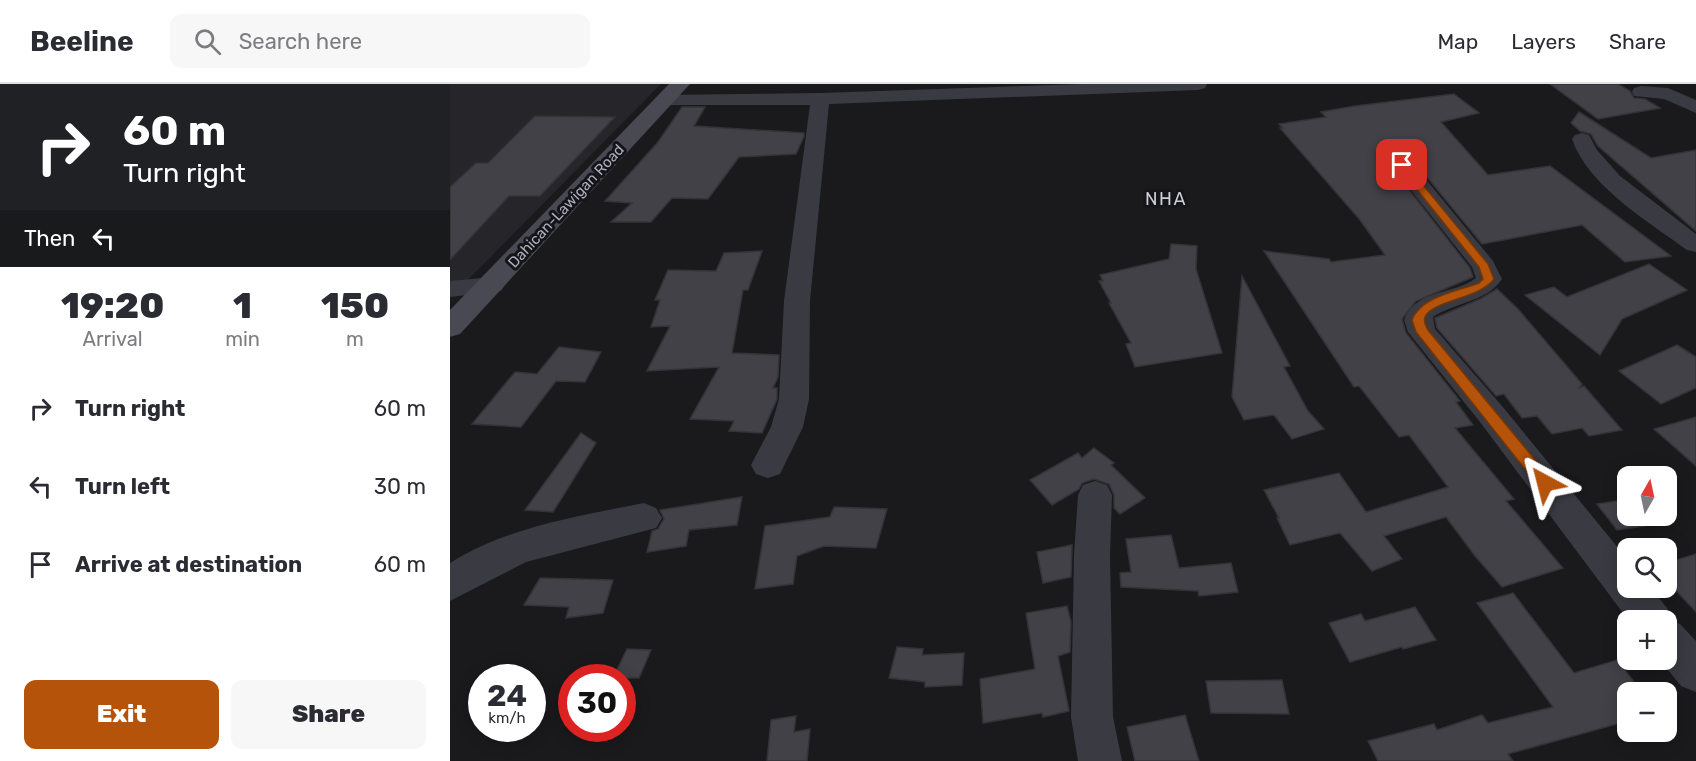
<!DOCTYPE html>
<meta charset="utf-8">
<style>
:root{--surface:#fff;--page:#f7f7f7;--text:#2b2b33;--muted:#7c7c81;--line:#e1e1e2;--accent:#b45309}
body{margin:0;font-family:Rubik,sans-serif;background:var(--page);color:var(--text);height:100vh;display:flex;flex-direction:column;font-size:22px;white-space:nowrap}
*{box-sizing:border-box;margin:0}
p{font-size:20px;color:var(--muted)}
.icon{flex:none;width:33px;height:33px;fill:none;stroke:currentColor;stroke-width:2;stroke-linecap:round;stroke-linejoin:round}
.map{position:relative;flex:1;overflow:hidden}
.details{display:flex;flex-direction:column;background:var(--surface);width:450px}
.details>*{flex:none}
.guide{background:#202124;color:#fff;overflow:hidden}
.needle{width:39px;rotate:9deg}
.buttons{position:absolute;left:1167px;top:382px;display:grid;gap:12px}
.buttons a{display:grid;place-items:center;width:60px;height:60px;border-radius:12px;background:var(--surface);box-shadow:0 3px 15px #0003;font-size:30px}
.speed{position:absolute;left:18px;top:580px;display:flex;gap:12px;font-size:30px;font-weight:700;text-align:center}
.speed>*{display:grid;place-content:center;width:78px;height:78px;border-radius:50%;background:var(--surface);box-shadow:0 3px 15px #0003;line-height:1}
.speed small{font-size:15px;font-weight:400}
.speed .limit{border:9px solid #d22;background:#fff;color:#111}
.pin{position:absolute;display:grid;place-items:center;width:51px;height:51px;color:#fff;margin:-26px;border-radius:12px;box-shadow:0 3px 9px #0006}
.me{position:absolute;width:66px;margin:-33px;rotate:322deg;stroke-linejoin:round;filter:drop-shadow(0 0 4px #0008)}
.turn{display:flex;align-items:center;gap:21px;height:126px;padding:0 24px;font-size:27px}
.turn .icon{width:78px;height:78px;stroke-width:2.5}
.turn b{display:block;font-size:42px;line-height:51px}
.then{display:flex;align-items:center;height:57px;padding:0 24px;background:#0003;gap:12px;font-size:22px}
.eta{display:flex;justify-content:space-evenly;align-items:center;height:102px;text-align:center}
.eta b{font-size:36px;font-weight:800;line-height:42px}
.action{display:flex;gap:12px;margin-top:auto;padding:12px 24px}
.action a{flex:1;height:69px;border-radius:12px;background:var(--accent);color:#fff;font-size:24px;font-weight:800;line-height:69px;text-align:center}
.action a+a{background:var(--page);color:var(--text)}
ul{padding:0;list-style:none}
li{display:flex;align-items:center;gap:18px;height:78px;padding:0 24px}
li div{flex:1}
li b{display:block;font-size:22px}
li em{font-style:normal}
header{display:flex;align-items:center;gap:36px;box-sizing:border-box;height:84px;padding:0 30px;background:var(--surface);border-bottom:2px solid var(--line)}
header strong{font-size:28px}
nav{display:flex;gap:33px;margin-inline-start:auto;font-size:21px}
.search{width:420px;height:54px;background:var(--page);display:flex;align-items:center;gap:15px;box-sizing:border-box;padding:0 21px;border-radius:12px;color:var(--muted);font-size:22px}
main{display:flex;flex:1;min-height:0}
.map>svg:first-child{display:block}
.built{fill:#262529}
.building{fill:#414147;stroke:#343338;stroke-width:1.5}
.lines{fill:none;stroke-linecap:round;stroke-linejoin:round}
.street{fill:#3a3a42;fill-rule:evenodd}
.secondary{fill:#484952;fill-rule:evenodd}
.route{fill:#b45309;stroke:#753606;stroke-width:1.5}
.labels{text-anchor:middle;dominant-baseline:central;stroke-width:6;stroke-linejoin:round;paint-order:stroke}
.far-street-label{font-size:15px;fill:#abaebd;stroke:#151417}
.far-quarter-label{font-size:18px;letter-spacing:1.5px;fill:#ccced8;stroke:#151417}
</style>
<header>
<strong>Beeline</strong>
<div class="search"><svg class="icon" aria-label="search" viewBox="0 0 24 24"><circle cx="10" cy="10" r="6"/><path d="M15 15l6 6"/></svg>Search here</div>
<nav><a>Map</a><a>Layers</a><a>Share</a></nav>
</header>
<main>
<section class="details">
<div class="guide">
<div class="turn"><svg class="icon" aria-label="right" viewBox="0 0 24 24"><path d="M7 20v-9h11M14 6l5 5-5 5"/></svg><div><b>60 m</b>Turn right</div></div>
<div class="then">Then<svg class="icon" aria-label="left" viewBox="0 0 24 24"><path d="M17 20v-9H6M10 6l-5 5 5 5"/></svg></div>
</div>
<div class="eta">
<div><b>19:20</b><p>Arrival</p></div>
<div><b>1</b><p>min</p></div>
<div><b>150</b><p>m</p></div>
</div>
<ul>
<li><svg class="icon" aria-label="right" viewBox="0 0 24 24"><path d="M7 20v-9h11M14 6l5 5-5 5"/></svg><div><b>Turn right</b></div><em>60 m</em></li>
<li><svg class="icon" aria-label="left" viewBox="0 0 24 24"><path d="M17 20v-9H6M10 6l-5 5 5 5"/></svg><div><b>Turn left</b></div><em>30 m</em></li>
<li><svg class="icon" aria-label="arrive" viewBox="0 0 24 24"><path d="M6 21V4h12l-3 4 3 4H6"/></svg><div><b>Arrive at destination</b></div><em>60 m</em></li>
</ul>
<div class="action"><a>Exit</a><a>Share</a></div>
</section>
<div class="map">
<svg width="1246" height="677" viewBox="0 0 1246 677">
<rect width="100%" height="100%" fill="#1a191c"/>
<!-- built -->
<path class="built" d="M0 0H211L0 214Z"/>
<!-- building -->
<g class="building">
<path d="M1100 0H1168L1180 7 1184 14 1195 15 1210 24 1148 35Z"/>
<path d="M1004 10 1029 29 991 38 1038 91 1100 82 1221 172 1175 178 1132 141 1032 160 962 75 944 74 939 80 1020 184 1023 193 966 217 952 235 956 249 1010 317 1006 318 1023 341 1005 344 1064 415 1056 417 1113 484 1052 503 1025 472 996 433 934 452 952 475 922 487 890 449 840 461 827 434H829L814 406 889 389 916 428 998 403 959 351 949 353 909 302 904 303 814 167 879 175 881 178 935 171 910 136 830 44H833L829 40 876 33 871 28 905 22Z"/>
<path d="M232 23H255L244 42 354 49V52L346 70 289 73 258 115 222 114 201 138H161L182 119 155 117 208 58Z"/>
<path d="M1129 28 1201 74 1246 66V147L1148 62 1141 50 1130 47 1121 39Z"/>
<path d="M85 32 165 33 90 112H59L0 176V103L26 79H38Z"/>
<path d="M721 160 747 162 746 185 772 269 685 283 676 260 681 259 659 219H661L649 197H653L650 191 719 175Z"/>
<path d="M312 167 298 206H293L282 269 329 271 328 293 323 304H327V315L312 349 279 347 284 337 240 335 269 283 197 287 220 242 201 243 210 216H205L218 186 266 187 274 169Z"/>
<path d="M1199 180 1237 206 1172 235 1150 271 1075 211 1104 203 1117 213Z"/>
<path d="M792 192 840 282 834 283 858 327 874 345 842 355 824 331 794 336 782 313Z"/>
<path d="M1047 205 1068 225 1132 300 1129 304 1134 302 1172 346 1139 352 1132 344 1102 350 1087 332 1072 334 1054 310 1046 312 987 244 985 234 1030 215Z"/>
<path d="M1227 261 1246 273V304L1211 320 1169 287Z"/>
<path d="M109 263 151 268 135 298 106 297 71 343 22 340 65 288 87 290Z"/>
<path d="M1246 333V382L1204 345Z"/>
<path d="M131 349 146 359 103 428 75 426Z"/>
<path d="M644 364 664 379 661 381 695 414 670 430 664 424V411L659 400 644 395 632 399 629 405 602 421 580 396 628 369 632 374Z"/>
<path d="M292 413 287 441 239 446 236 462 197 468 202 447 208 445 214 435 210 426Z"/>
<path d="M1173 416 1178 421V432H1186L1195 442 1167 446 1147 420Z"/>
<path d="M384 423 437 425 426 464 374 462 347 472 343 500 305 505 315 442 380 433Z"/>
<path d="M721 451 729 484 781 479 788 508 749 512 748 507 671 503 670 489 681 488 676 455Z"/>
<path d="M622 461 621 493 593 499 587 468Z"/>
<path d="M1246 470V528L1216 496V479Z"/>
<path d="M90 494 163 496 153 529 116 534 119 523 74 521Z"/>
<path d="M1063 509 1124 589 1167 576 1193 609H1178V637L1058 670 1063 677H928L918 657 984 640 987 646 1032 631 1038 639 1103 623 1027 519Z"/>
<path d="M617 522 621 538 620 568 608 572 619 627 593 633 592 629 533 639 530 595 585 585 576 529Z"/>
<path d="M965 523 986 556 953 565 952 563 900 578 879 539 911 530 915 537Z"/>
<path d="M447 563 473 565 472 571 514 569 512 601 475 603V598L439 594Z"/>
<path d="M177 565 201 566 189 594H163Z"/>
<path d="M832 596 839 630 761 629 756 597Z"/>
<path d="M735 631 749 677H685L677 643Z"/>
<path d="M346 632 344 648 360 645 357 677H317L321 636Z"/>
</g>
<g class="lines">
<!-- street -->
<g class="street">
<path d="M633 0H757L755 4 748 6 379 20 360 217 359 315 353 343 330 390 318 394 306 390 301 381 321 343 329 315 334 217 360 21H216L209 19 206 15 209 11 370 9Z"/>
<path d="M1191 2 1218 4 1246 16V29L1214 15 1184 12 1182 8 1184 4Z"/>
<path d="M1132 49 1139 51 1147 66 1170 92 1246 150V168L1237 166C1199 138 1138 102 1122 55L1125 51Z"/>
<path d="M952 75 960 76 1043 177 1052 195C1037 218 1005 218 983 233L985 245 1052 322 1178 476V504H1201L1217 524 1222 537 1230 540 1246 557V608L1231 602 1210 576H1216V537H1179L1030 338 958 248 954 236C966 205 1003 211 1026 194L1022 183 941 81 944 76Z"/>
<path d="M42 193 51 195 55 201 51 207 0 213V197Z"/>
<path d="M645 397 657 401 662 411 660 472 663 633 672 677H628L621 633 624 472 628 411 633 401Z"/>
<path d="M194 419 206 424 212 434 206 444 76 478 0 517V479C57 443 129 432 194 419Z"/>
</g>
<!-- secondary -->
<path class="secondary" d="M219 0H240L10 250 0 253V226Z"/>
</g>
<!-- route -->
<path class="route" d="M949 79H955L1038 180 1044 195C1031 214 981 217 975 233 973 238 976 242 978 246L1101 395 1103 399 1101 404H1090L966 248 962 236C970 213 1008 207 1029 199L1033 195 1029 183 949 83Z"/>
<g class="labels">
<!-- far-street labels -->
<g class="far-street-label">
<text transform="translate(116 122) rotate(-47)">Dahican-Lawigan Road</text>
</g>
<!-- far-quarter labels -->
<g class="far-quarter-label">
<text x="716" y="115">NHA</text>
</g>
</g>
</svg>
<div class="buttons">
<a><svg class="needle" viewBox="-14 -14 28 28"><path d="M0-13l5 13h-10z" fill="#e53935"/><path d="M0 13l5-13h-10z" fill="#7c7c81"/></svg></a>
<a><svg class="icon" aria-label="search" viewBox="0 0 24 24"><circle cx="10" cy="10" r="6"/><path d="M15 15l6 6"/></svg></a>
<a>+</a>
<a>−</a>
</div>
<div class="speed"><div>24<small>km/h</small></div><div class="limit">30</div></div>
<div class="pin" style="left:952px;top:81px;background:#d93025"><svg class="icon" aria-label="arrive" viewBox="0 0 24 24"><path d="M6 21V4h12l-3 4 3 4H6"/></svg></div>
<svg class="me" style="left:1095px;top:399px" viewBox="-20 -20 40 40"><path d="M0-17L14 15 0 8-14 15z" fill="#b45309" stroke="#fff" stroke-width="4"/></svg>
</div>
</main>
